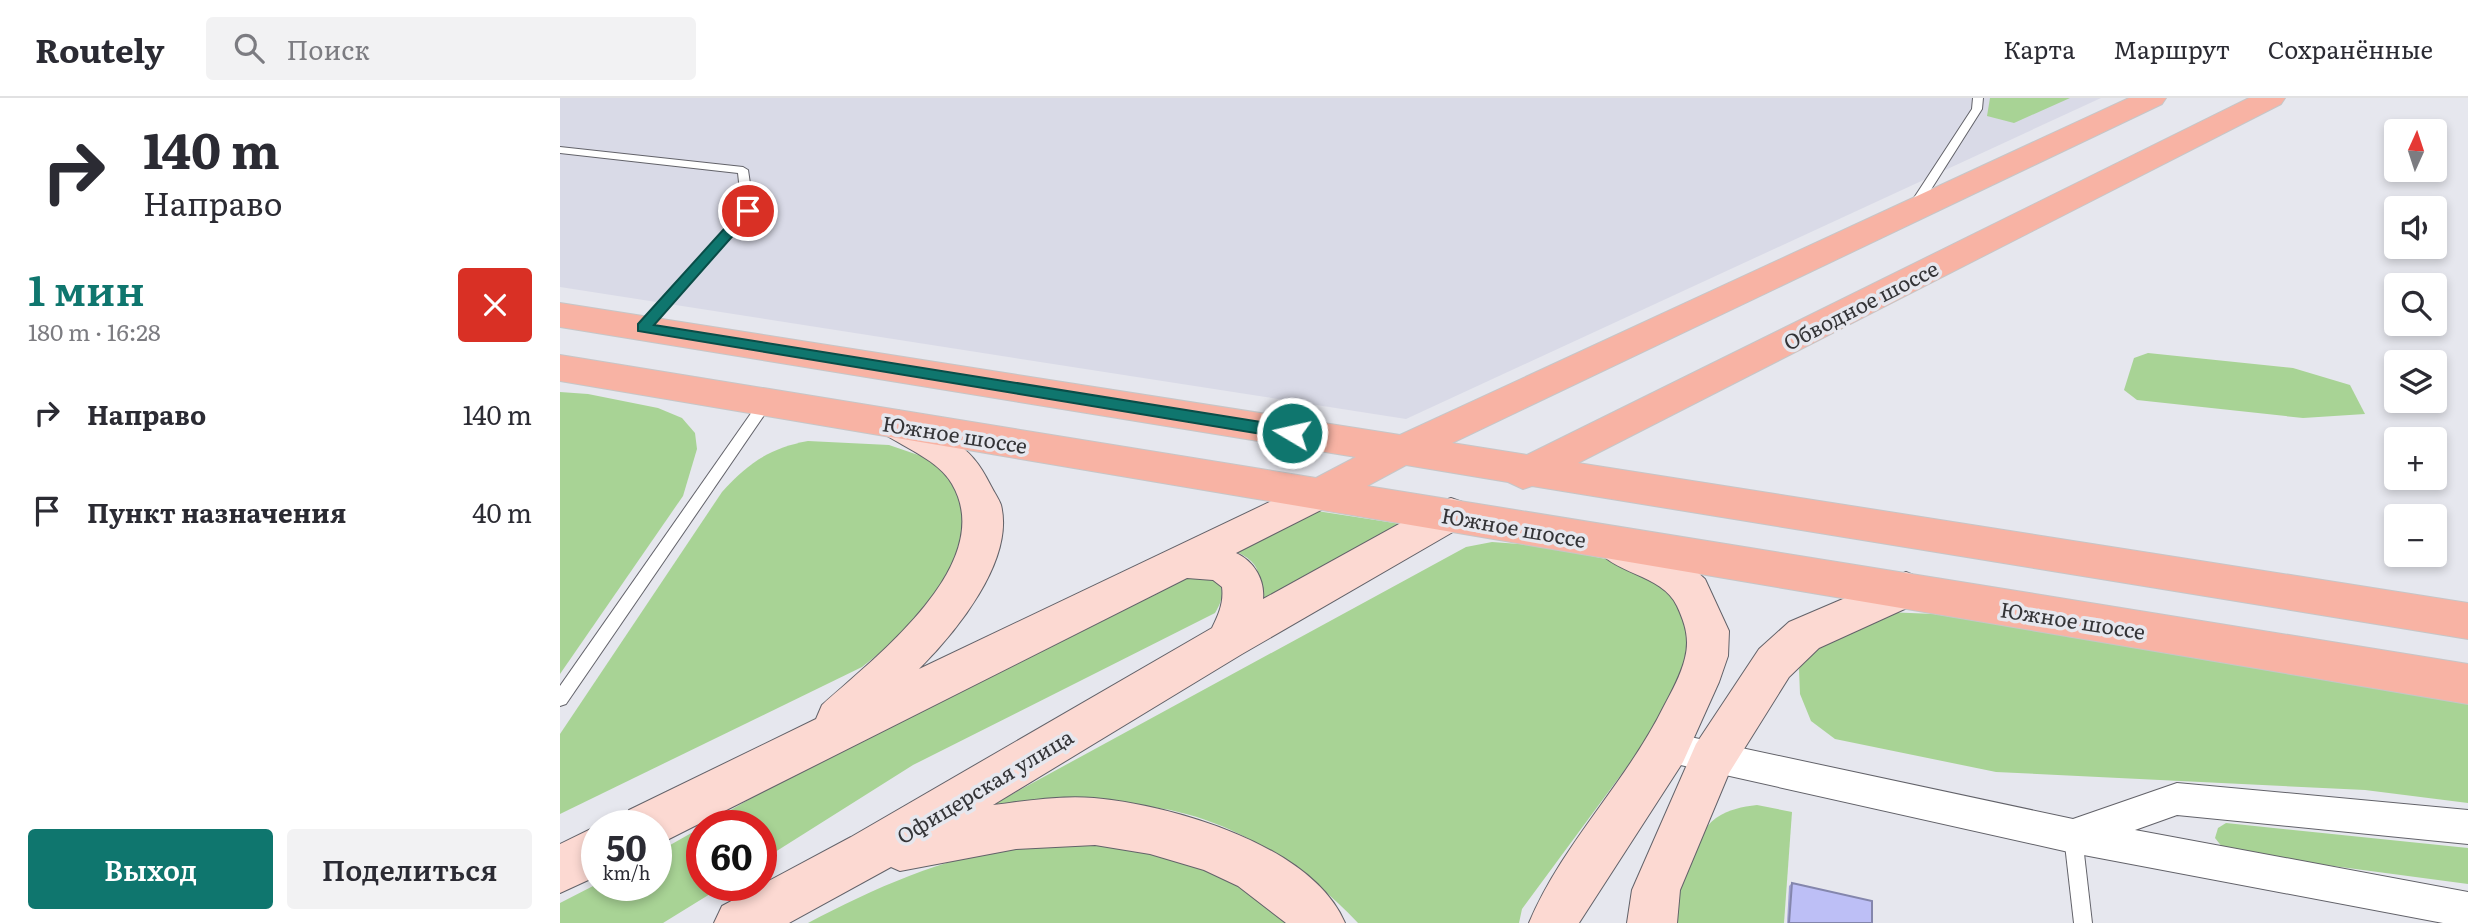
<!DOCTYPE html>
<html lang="ru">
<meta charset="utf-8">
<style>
:root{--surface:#fff;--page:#f2f2f3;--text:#2b2b33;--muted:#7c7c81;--line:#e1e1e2;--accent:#0f766e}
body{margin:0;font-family:Literata,serif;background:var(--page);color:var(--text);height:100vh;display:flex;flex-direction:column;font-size:26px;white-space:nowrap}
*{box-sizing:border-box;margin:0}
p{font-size:23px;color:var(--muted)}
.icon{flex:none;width:38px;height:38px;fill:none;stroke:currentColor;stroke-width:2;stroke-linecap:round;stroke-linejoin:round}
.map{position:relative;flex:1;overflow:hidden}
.sheet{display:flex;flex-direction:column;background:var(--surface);width:560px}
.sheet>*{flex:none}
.guide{background:#fff;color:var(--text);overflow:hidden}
.needle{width:46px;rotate:3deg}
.fabs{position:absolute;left:1824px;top:21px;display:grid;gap:14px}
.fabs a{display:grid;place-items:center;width:63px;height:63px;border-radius:7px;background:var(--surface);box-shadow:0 4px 10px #0003;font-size:35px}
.speed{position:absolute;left:21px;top:712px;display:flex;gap:14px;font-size:35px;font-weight:700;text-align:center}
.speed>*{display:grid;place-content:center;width:91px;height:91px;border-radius:50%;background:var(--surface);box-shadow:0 4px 10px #0003;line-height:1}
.speed small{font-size:18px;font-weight:400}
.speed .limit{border:10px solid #d22;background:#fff;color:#111}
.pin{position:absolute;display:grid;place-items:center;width:60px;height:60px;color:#fff;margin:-30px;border:4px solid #fff;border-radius:50%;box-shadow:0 2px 7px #0007}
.me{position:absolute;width:77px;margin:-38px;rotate:279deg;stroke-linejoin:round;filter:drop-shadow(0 0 5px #0008)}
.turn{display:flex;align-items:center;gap:24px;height:147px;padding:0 28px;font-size:32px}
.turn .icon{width:91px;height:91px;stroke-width:2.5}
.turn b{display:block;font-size:49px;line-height:60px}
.round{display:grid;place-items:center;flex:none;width:74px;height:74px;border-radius:7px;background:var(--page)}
.summary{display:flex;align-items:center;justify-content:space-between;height:119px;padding:0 28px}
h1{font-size:42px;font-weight:600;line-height:52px;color:var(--accent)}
.action{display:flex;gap:14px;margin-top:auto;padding:14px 28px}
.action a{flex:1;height:80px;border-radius:7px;background:var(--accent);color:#fff;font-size:28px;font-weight:600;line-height:80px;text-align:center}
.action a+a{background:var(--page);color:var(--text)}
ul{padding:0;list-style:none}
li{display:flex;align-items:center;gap:21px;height:98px;padding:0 28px}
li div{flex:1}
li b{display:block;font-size:26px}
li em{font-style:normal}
header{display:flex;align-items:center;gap:42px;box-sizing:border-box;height:98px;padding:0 35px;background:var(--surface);border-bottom:2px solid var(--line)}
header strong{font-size:33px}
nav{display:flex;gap:38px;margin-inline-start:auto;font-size:24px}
.search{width:490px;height:63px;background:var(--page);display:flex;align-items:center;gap:18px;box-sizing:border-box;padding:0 24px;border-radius:7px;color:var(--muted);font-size:26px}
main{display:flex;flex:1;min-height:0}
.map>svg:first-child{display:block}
.built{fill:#d9dae7}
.green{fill:#a8d395}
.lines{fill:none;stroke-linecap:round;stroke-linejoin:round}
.service-casing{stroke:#626269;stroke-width:2}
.minor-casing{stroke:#626269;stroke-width:2}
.secondary-casing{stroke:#626269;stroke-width:2}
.primary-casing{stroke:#c6c6c7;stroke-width:2}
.service{fill:#fff;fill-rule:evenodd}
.minor{fill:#fff;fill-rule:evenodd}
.secondary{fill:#fcd9d2;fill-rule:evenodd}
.primary{fill:#f8b3a4;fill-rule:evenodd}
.wall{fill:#a3a4d4}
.building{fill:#bdbff6;stroke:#8486ac;stroke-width:2}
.route{fill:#0f766e;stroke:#0a4d48;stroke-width:2}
.labels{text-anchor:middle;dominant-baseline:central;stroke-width:7;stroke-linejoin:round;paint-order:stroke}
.street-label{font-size:21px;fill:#343437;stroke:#e6e7ee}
</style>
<header>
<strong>Routely</strong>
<div class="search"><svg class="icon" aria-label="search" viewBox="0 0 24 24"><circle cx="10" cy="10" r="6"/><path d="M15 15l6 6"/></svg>Поиск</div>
<nav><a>Карта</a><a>Маршрут</a><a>Сохранённые</a></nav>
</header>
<main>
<section class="sheet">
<div class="guide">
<div class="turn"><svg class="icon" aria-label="right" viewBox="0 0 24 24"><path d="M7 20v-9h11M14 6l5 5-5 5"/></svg><div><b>140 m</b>Направо</div></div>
</div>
<div class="summary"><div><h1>1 мин</h1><p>180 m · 16:28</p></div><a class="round" style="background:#d93025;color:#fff"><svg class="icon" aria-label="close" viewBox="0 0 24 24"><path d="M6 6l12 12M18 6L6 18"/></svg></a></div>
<ul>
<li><svg class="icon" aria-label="right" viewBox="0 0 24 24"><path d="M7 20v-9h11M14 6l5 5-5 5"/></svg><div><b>Направо</b></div><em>140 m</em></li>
<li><svg class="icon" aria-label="arrive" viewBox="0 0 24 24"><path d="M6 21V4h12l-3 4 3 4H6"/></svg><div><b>Пункт назначения</b></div><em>40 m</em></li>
</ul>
<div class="action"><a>Выход</a><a>Поделиться</a></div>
</section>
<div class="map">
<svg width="1908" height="825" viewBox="0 0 1908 825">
<rect width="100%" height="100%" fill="#e6e7ee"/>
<!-- built -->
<path class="built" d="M0 0H1541L846 321 0 189Z"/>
<!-- green -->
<g class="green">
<path d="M1430 0H1510L1454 25 1427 18Z"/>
<path d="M1588 255 1733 270 1790 287 1805 316 1743 320 1577 302 1564 292 1574 260Z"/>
<path d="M0 294 28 296 98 310 122 320 135 335 137 351 123 398 0 576Z"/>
<path d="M248 343 329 347 367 360 390 381 404 409 401 465 347 533 302 569 0 716V636L162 394C188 365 210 350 248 343Z"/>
<path d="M744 411 841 426 692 512C700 485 707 468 677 454Z"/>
<path d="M932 444 974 447 1062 464 1105 484 1131 527 1125 590 962 811 959 825H798C739 763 660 712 572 707 554 706 533 712 514 714 472 720 430 725 388 731L906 449Z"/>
<path d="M627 473 658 481C665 495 662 503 655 515L353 667 201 763V728H143L314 629Z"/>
<path d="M1326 514 1374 516 1908 604V705L1805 692 1436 674 1275 641 1251 623 1240 596 1239 571 1248 553Z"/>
<path d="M1197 707 1232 714 1224 825H1115C1118 796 1131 738 1156 720 1169 711 1182 709 1197 707Z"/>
<path d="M1666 725 1908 750V786L1691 757 1663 750 1655 740 1658 730Z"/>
<path d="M142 729V788H163L103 825H0V805L37 786 96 788V755Z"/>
<path d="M556 744 654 771 695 799 727 825H248C316 789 388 757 465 748 495 744 526 745 556 744Z"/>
</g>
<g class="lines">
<!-- service casing -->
<g class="service-casing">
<g id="service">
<path d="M1413 0H1423L1422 11 1358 112H1350L1348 109 1412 11Z"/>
<path d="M0 49 183 69 188 72 194 113 87 233H79L77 230 182 112 178 75 0 55Z"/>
<path d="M206 299 211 301 212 304 211 307 6 606 0 608V588L201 301Z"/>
<path d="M1513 729 1519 732 1522 738 1532 825H1514L1504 738 1507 732Z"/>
</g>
</g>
<!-- minor casing -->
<g class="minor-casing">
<path id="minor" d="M1107 634 1513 721 1617 685 1908 712V746L1617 717 1575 732 1908 794V825H1883L1513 755 1107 664 1096 660 1091 649 1096 638Z"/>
</g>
<!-- secondary casing -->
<g class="secondary-casing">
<g id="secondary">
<path d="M337 312C356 318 373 329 389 340 410 353 420 366 431 388 434 394 439 401 441 407 455 463 395 535 359 571L760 380 773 384 779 395 773 406 676 455C694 463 705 482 703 501L877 405 891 400 905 405 910 416 905 427 682 556 433 707C466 703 501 697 534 700 612 707 752 747 785 825H726L678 788 644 772 590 756 535 747 456 751 340 773 331 769 229 825H154L162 808 291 739 652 530C659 516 664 504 662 489L653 482 627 480 103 744 96 747V728H63L69 712 256 621 262 607C314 560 439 466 392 386 379 363 346 350 324 336L319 326 324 316Z"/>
<path d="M1054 430 1125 463 1145 481 1169 533 1168 558 1159 584 1123 664 1019 825H969C1002 746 1066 685 1104 608 1112 593 1121 577 1125 560 1130 541 1125 525 1117 508 1102 475 1050 477 1034 446L1040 434Z"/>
<path d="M1346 474 1360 480 1366 492 1360 504 1259 550 1229 579 1169 675 1120 792 1117 825H1067L1072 792 1136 646 1199 551 1229 524Z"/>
<path d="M37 728V778L0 795V746Z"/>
</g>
</g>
<!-- primary casing -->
<g class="primary-casing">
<path id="primary" d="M1569 0H1606L1602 6 892 345 967 357 1689 0H1725L1721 6 1018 365 1908 505V541L972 388 963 391 948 384 846 367 807 388 1908 566V606L0 283V257L756 380 796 359 0 229V205L840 337Z"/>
</g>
<!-- service -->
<use href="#service" class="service"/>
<!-- minor -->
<use href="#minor" class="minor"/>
<!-- secondary -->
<use href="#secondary" class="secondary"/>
<!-- primary -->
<use href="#primary" class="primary"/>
</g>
<!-- wall -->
<path class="wall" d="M1232 785 1312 825H1227L1229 788Z"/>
<!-- building -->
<path class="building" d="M1232 785 1312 803V825H1229Z"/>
<!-- route -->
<path class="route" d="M188 109 192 110V116L94 227 732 329 739 335 732 341 78 233V226L183 110Z"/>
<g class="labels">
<!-- street labels -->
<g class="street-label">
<text transform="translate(1300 206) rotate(-27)">Обводное шоссе</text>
<text transform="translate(395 335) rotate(9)">Южное шоссе</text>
<text transform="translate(954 428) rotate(10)">Южное шоссе</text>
<text transform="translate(1513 521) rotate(9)">Южное шоссе</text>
<text transform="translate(424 687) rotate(-31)">Офицерская улица</text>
</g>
</g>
</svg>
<div class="fabs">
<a><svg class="needle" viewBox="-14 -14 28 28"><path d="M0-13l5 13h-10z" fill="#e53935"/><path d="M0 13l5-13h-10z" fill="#7c7c81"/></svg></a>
<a><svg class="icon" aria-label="sound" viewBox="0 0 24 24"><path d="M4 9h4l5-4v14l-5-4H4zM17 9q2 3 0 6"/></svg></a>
<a><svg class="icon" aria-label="search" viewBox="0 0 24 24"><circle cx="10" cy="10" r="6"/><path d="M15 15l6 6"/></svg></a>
<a><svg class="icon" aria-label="layers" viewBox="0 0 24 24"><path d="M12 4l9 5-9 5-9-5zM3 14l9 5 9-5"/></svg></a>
<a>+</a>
<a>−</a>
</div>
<div class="speed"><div>50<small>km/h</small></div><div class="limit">60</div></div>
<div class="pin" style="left:188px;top:113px;background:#d93025"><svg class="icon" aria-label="arrive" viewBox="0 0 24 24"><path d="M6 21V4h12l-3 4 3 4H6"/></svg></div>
<svg class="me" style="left:732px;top:335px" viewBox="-20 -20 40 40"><circle r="17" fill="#0f766e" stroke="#fff" stroke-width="3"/><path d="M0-11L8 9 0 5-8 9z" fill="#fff"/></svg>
</div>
</main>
